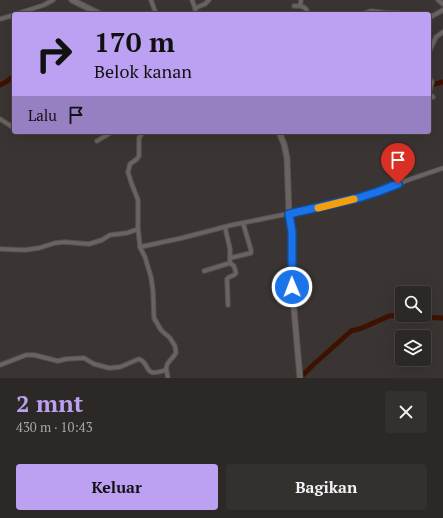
<!DOCTYPE html>
<html lang="id">
<meta charset="utf-8">
<style>
:root{--surface:#2c2826;--page:#34302e;--text:#f1f3f6;--muted:#a6a6a7;--line:#484443;--accent:#bca0f2}
body{margin:0;font-family:"PT Serif",serif;background:var(--page);color:var(--text);height:100vh;display:flex;flex-direction:column;font-size:15px;white-space:nowrap}
*{box-sizing:border-box;margin:0}
p{font-size:13px;color:var(--muted)}
.icon{flex:none;width:22px;height:22px;fill:none;stroke:currentColor;stroke-width:2;stroke-linecap:round;stroke-linejoin:round}
.map{position:relative;height:378px;overflow:hidden}
.drawer{display:flex;flex-direction:column;background:var(--surface);flex:1}
.drawer>*{flex:none}
.banner{position:absolute;left:12px;top:12px;width:419px;height:122px;border-radius:4px;box-shadow:0 4px 16px #0002,0 0 0 1px var(--line);background:#bca0f2;color:#111;overflow:hidden}
.buttons{position:absolute;left:395px;top:286px;display:grid;gap:8px}
.buttons a{display:grid;place-items:center;width:36px;height:36px;border-radius:4px;background:var(--surface);box-shadow:0 4px 16px #0002,0 0 0 1px var(--line);font-size:20px}
.pin{position:absolute;display:grid;place-items:center;width:34px;height:34px;color:#fff;margin:-41px -17px;border-radius:50% 50% 50% 0;rotate:-45deg;box-shadow:0 0 4px #0007}
.pin .icon{rotate:45deg}
.me{position:absolute;width:44px;margin:-22px;rotate:359deg;stroke-linejoin:round;filter:drop-shadow(0 0 3px #0008)}
.turn{display:flex;align-items:center;gap:14px;height:84px;padding:0 16px;font-size:18px}
.turn .icon{width:52px;height:52px;stroke-width:2.5}
.turn b{display:block;font-size:28px;line-height:34px}
.then{display:flex;align-items:center;height:38px;padding:0 16px;background:#0003;gap:8px;font-size:15px}
.round{display:grid;place-items:center;flex:none;width:42px;height:42px;border-radius:4px;background:var(--page)}
.overview{display:flex;align-items:center;justify-content:space-between;height:68px;padding:0 16px}
h1{font-size:24px;font-weight:700;line-height:30px;color:var(--accent)}
.primary-button{display:flex;gap:8px;margin-top:auto;padding:8px 16px}
.primary-button a{flex:1;height:46px;border-radius:4px;background:var(--accent);color:#111;font-size:16px;font-weight:700;line-height:46px;text-align:center}
.primary-button a+a{background:var(--page);color:var(--text)}
.map>svg:first-child{display:block}
.lines{fill:none;stroke-linecap:round;stroke-linejoin:round}
.river{stroke:#3e1200;stroke-width:5}
.minor-casing{stroke:#555150;stroke-width:5.5}
.secondary-casing{stroke:#555150;stroke-width:7}
.minor{stroke:#696461;stroke-width:3.5}
.secondary{stroke:#696461;stroke-width:5}
.route-casing{stroke:#114b97;stroke-width:10}
.route{stroke:#1a73e8;stroke-width:7}
.slow{stroke:#f59e0b;stroke-width:7}
</style>
<div class="map">
<svg width="443" height="378" viewBox="0 0 443 378">
<rect width="100%" height="100%" fill="#3a3533"/>
<g class="lines">
<!-- river -->
<g class="river">
<path d="M429 83 431 85 443 82"/>
<path d="M0 85 6 82 14 76"/>
<path d="M405 315 418 317 443 318"/>
<path d="M300 378 312 366 351 331 362 328 389 316 402 315"/>
</g>
<!-- minor casing -->
<g class="minor-casing">
<g id="minor">
<path d="M151 0 156 14"/>
<path d="M192 0 195 8 196 14"/>
<path d="M301 0 300 6C304 7 307 8 307 12L306 14"/>
<path d="M438 0 443 4"/>
<path d="M294 6H300"/>
<path d="M195 8 205 4 209 0"/>
<path d="M365 13 371 11 388 13H398L399 14"/>
<path d="M16 14 44 5 53 0"/>
<path d="M429 18 443 10"/>
<path d="M0 19 14 15"/>
<path d="M429 52 436 37 443 32"/>
<path d="M429 78 432 82 429 93"/>
<path d="M429 94 433 97"/>
<path d="M0 119 14 128"/>
<path d="M24 132H39"/>
<path d="M143 132 139 138V156L137 159 130 164 128 172 131 182 138 200V228L140 247 145 257 151 277 153 291 154 318 161 330 170 338 175 346 176 353C168 365 164 361 168 378"/>
<path d="M97 141 112 132"/>
<path d="M140 247 182 238 232 225 282 215 358 198 377 192 408 180 443 168"/>
<path d="M0 249 25 250 39 248 55 243 65 242 89 244 102 240 110 235 127 233 138 229"/>
<path d="M230 258 251 253V250L243 223"/>
<path d="M204 271 230 263V249L225 227"/>
<path d="M228 305 227 279C230 275 234 277 236 273L234 266 230 263"/>
<path d="M0 365 26 355H34L58 361 66 359 84 358 94 364 109 368 120 367 139 359C152 364 141 378 166 370"/>
</g>
</g>
<!-- secondary casing -->
<g class="secondary-casing">
<g id="secondary">
<path d="M72 0 100 14"/>
<path d="M279 132 284 144 287 158 289 214 291 232 292 287 300 378"/>
</g>
</g>
<!-- minor -->
<use href="#minor" class="minor"/>
<!-- secondary -->
<use href="#secondary" class="secondary"/>
</g>
<g class="lines">
<!-- route casing -->
<g class="route-casing">
<path id="route" d="M292 287V232L289 214 358 198 377 192 398 184"/>
</g>
<!-- route -->
<use href="#route" class="route"/>
<!-- slow -->
<path class="slow" d="M318 208 354 199"/>
</g>
</svg>
<div class="buttons">
<a><svg class="icon" aria-label="search" viewBox="0 0 24 24"><circle cx="10" cy="10" r="6"/><path d="M15 15l6 6"/></svg></a>
<a><svg class="icon" aria-label="layers" viewBox="0 0 24 24"><path d="M12 4l9 5-9 5-9-5zM3 14l9 5 9-5"/></svg></a>
</div>
<div class="pin" style="left:398px;top:184px;background:#d93025"><svg class="icon" aria-label="arrive" viewBox="0 0 24 24"><path d="M6 21V4h12l-3 4 3 4H6"/></svg></div>
<svg class="me" style="left:292px;top:287px" viewBox="-20 -20 40 40"><circle r="17" fill="#1a73e8" stroke="#fff" stroke-width="3"/><path d="M0-11L8 9 0 5-8 9z" fill="#fff"/></svg>
<div class="banner">
<div class="turn"><svg class="icon" aria-label="right" viewBox="0 0 24 24"><path d="M7 20v-9h11M14 6l5 5-5 5"/></svg><div><b>170 m</b>Belok kanan</div></div>
<div class="then">Lalu<svg class="icon" aria-label="arrive" viewBox="0 0 24 24"><path d="M6 21V4h12l-3 4 3 4H6"/></svg></div>
</div>
</div>
<section class="drawer">
<div class="overview"><div><h1>2 mnt</h1><p>430 m · 10:43</p></div><a class="round"><svg class="icon" aria-label="close" viewBox="0 0 24 24"><path d="M6 6l12 12M18 6L6 18"/></svg></a></div>
<div class="primary-button"><a>Keluar</a><a>Bagikan</a></div>
</section>
